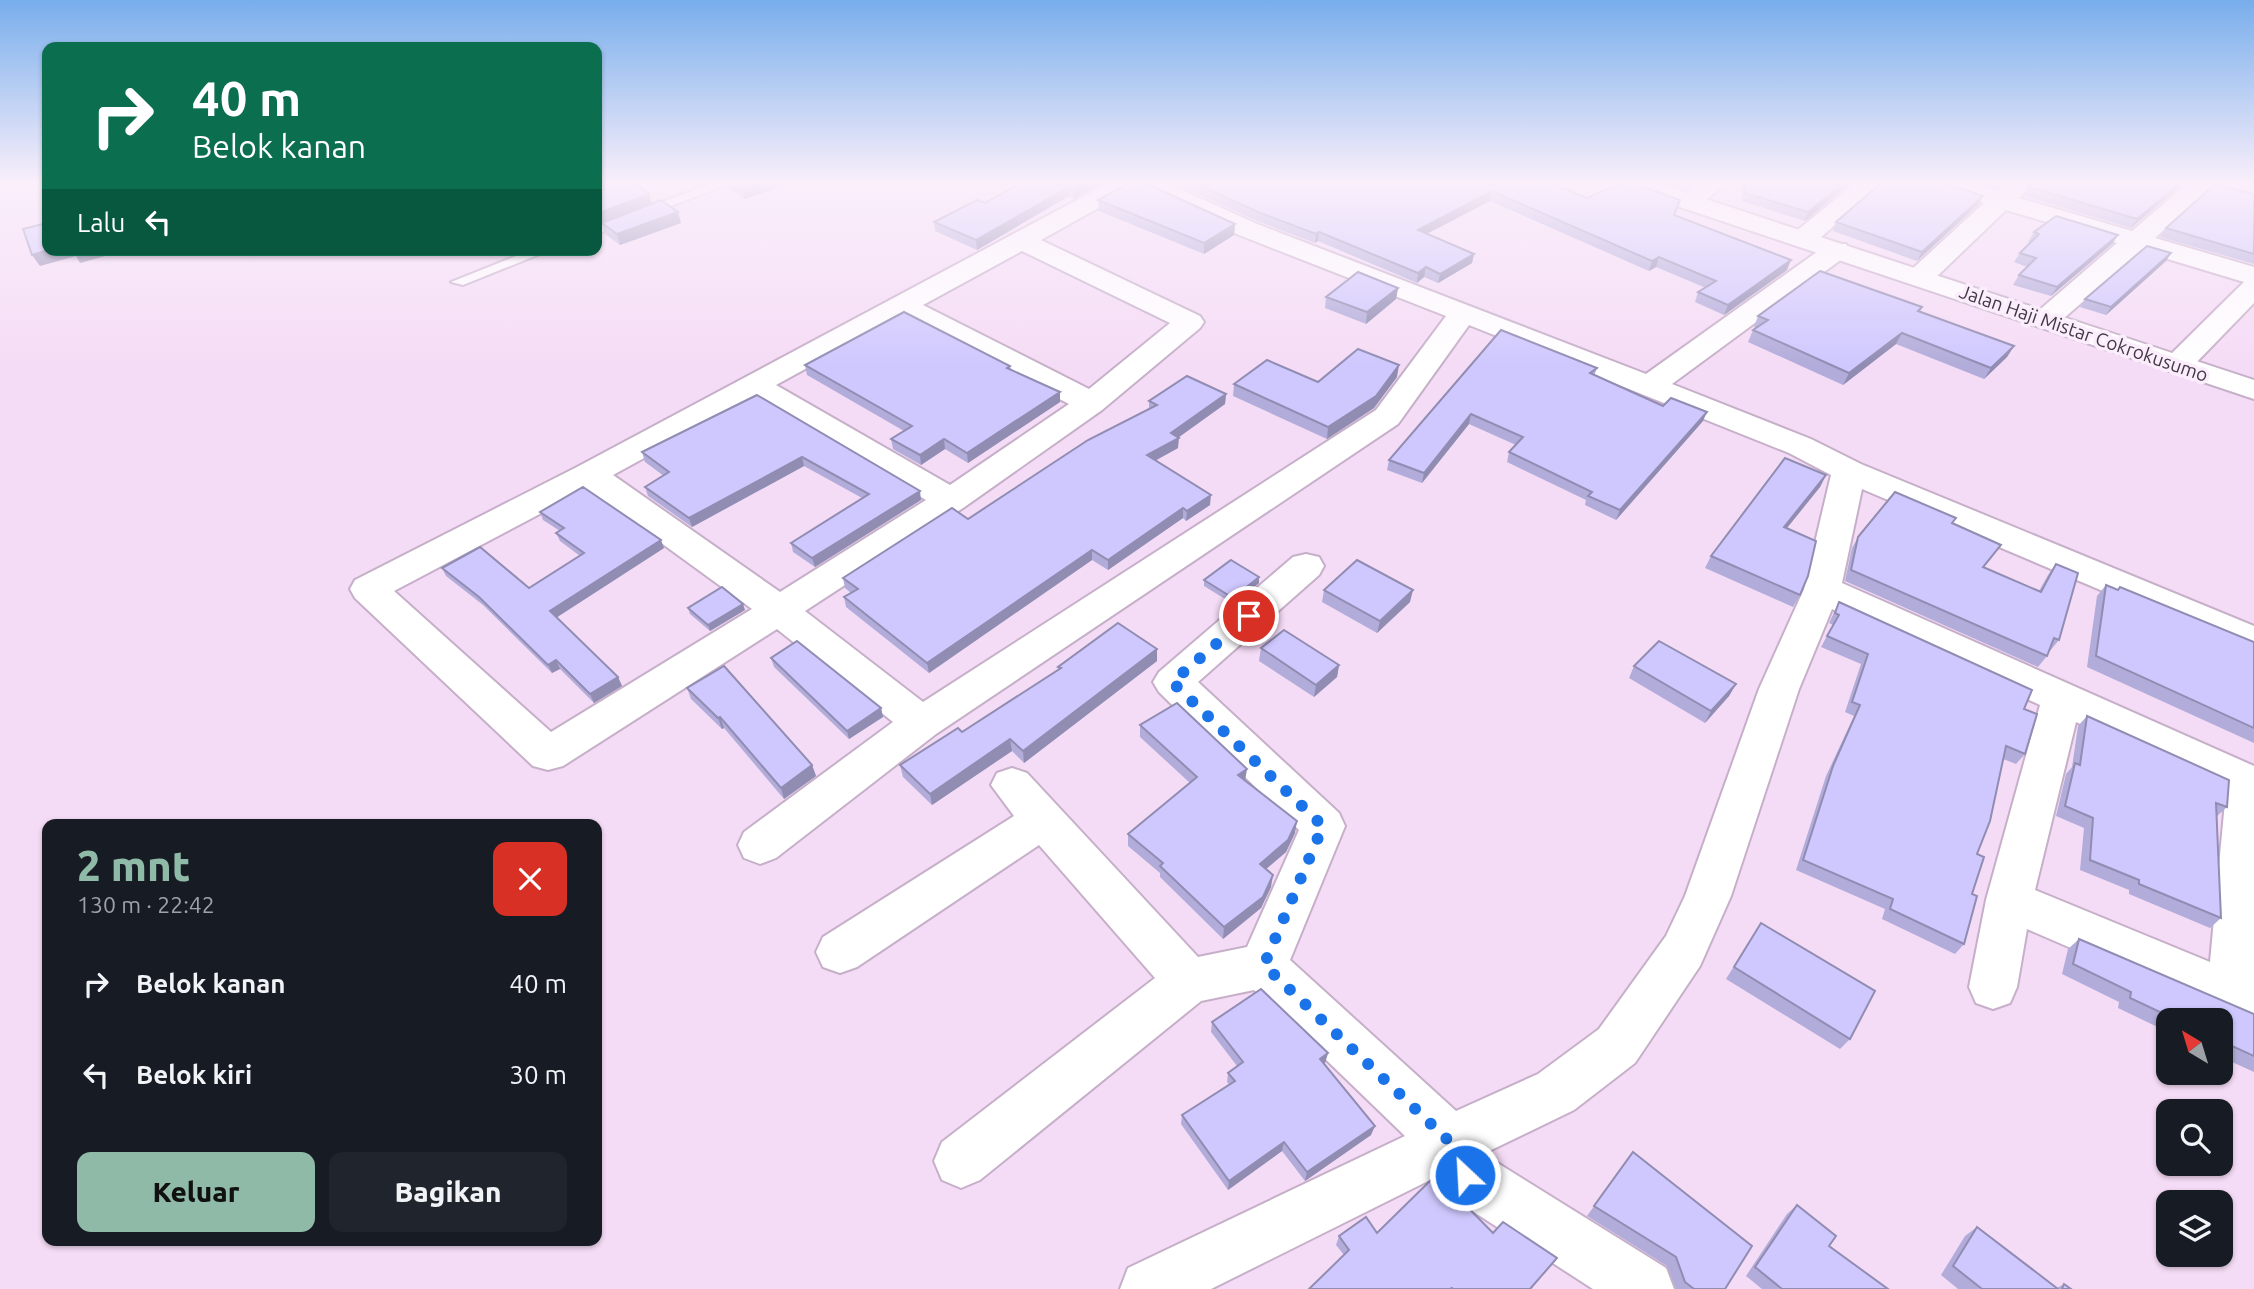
<!DOCTYPE html>
<html lang="id">
<meta charset="utf-8">
<style>
:root{--surface:#171b24;--page:#20242c;--text:#f1f3f6;--muted:#9ea1a6;--accent:#8fbaa8}
body{margin:0;font-family:Ubuntu,sans-serif;background:var(--page);color:var(--text);height:100vh;display:flex;flex-direction:column;font-size:26px;white-space:nowrap}
*{box-sizing:border-box;margin:0}
p{font-size:23px;color:var(--muted)}
.icon{flex:none;width:38px;height:38px;fill:none;stroke:currentColor;stroke-width:2;stroke-linecap:round;stroke-linejoin:round}
.map{position:relative;flex:1;overflow:hidden}
.side{position:absolute;left:42px;top:819px;width:560px;height:427px;display:flex;flex-direction:column;background:var(--surface);border-radius:14px;box-shadow:0 2px 5px #0004}
.side>*{flex:none}
.guide{position:absolute;left:42px;top:42px;width:560px;height:214px;border-radius:14px;box-shadow:0 2px 5px #0004;background:#0b6e4f;color:#fff;overflow:hidden}
.needle{width:46px;rotate:322deg}
.controls{position:absolute;left:2156px;top:1008px;display:grid;gap:14px}
.controls a{display:grid;place-items:center;width:77px;height:77px;border-radius:14px;background:var(--surface);box-shadow:0 2px 5px #0004;font-size:35px}
.pin{position:absolute;display:grid;place-items:center;width:60px;height:60px;color:#fff;margin:-30px;border:4px solid #fff;border-radius:50%;box-shadow:0 2px 7px #0007}
.me{position:absolute;width:77px;margin:-38px;rotate:335deg;stroke-linejoin:round;filter:drop-shadow(0 0 5px #0008)}
.turn{display:flex;align-items:center;gap:24px;height:147px;padding:0 35px;font-size:32px}
.turn .icon{width:91px;height:91px;stroke-width:2.5}
.turn b{display:block;font-size:49px;line-height:60px}
.then{display:flex;align-items:center;height:66px;padding:0 35px;background:#0003;gap:14px;font-size:26px}
.round{display:grid;place-items:center;flex:none;width:74px;height:74px;border-radius:14px;background:var(--page)}
.summary{display:flex;align-items:center;justify-content:space-between;height:119px;padding:0 35px}
h1{font-size:42px;font-weight:800;line-height:52px;color:var(--accent)}
.button{display:flex;gap:14px;margin-top:auto;padding:14px 35px}
.button a{flex:1;height:80px;border-radius:14px;background:var(--accent);color:#111;font-size:28px;font-weight:800;line-height:80px;text-align:center}
.button a+a{background:var(--page);color:var(--text)}
ul{padding:0;list-style:none}
li{display:flex;align-items:center;gap:21px;height:91px;padding:0 35px}
li div{flex:1}
li b{display:block;font-size:26px}
li em{font-style:normal}
.map>svg:first-child{display:block}
.lines{fill:none;stroke-linecap:round;stroke-linejoin:round}
.lane-casing{stroke:#c6afc8;stroke-width:4}
.street-casing{stroke:#c6afc8;stroke-width:4}
.primary-casing{stroke:#c6afc8;stroke-width:4}
.lane{fill:#fff;fill-rule:evenodd}
.street{fill:#fff;fill-rule:evenodd}
.primary{fill:#fff;fill-rule:evenodd}
.wall{fill:#b2acda}
.shaded-wall{fill:#918cb2}
.building{fill:#cfc8fe;stroke:#918cb2;stroke-width:2}
.route{stroke:#1a73e8;stroke-width:12;stroke-dasharray:0 21.6}
.labels{text-anchor:middle;dominant-baseline:central;stroke-width:7;stroke-linejoin:round;paint-order:stroke}
.far-street-label{font-size:19px;fill:#423843;stroke:#fcedfd}
</style>
<div class="map">
<svg width="2254" height="1289" viewBox="0 0 2254 1289">
<rect width="100%" height="100%" fill="#f5dcf6"/>
<g class="lines">
<!-- lane casing -->
<g class="lane-casing">
<g id="lane">
<path d="M711 184H729L597 234V226Z"/>
<path d="M531 250H550L463 285 451 282Z"/>
</g>
</g>
<!-- street casing -->
<g class="street-casing">
<g id="street">
<path d="M1107 184H1169L1257 224 1646 374 1828 244H1846L1850 250 1846 256 1672 384 1811 439 1861 464 2254 626V655L1862 489 1842 583 2254 766V1027L2027 929 2017 987 2010 1003 1993 1009 1976 1003 1969 987 1986 900 2040 705 1832 609 1799 689 1731 896 1700 966 1635 1063 1574 1110 1483 1154 1666 1268 1674 1289H1593L1446 1194 1438 1176 1211 1289H1120L1128 1268 1405 1136 1254 990 1201 1001 980 1180 961 1188 942 1180 934 1161 942 1142 1155 978 1039 845 857 967 840 973 823 967 816 952 823 937 1014 816 991 785 997 773 1012 768 1027 773 1198 957 1247 947 1299 830 1159 692 1153 682 1159 672 1293 557 1306 554 1319 557 1324 566 1319 575 1198 682 1339 813 1345 826 1290 960 1456 1111 1538 1074 1599 1029 1666 936 1685 896 1759 689 1804 589 1831 475 1789 453 1469 325 1398 424 936 734 776 858 760 864 744 858 738 845 744 832 893 722 777 629 563 766 548 770 533 766 355 598 350 589 355 580 577 467ZM1136 187 1239 235 1446 316 1376 410 923 702 805 611 963 508 1102 410 1200 328 1204 322 1200 316 1041 240ZM1022 251 1170 323 1089 389 923 305ZM902 316 1069 404 950 485 776 385ZM754 398 926 500 780 592 613 475ZM587 489 752 609 551 732 394 591ZM2076 722 2226 791 2210 962 2035 890Z"/>
<path d="M1697 184H1726L1697 207H1679L1675 202Z"/>
<path d="M1854 184H1882L1812 245H1794L1790 239 1794 233Z"/>
<path d="M1935 184H1974L1997 191 2005 184H2025L2027 188 2019 198 2132 231 2187 184H2214L2155 238 2254 267V303L2189 370 2178 373 2167 370 2163 364 2167 358 2244 282 2141 251 2056 325 2046 328 2036 325 2032 319 2036 313 2117 243 2006 210 1930 283H1910L1906 277 1910 271 1984 203 1938 189Z"/>
</g>
</g>
<!-- primary casing -->
<g class="primary-casing">
<path id="primary" d="M1623 184H1660L2254 380V399L1626 189Z"/>
</g>
<!-- lane -->
<use href="#lane" class="lane"/>
<!-- street -->
<use href="#street" class="street"/>
<!-- primary -->
<use href="#primary" class="primary"/>
</g>
<!-- wall -->
<g class="wall">
<path d="M726 184H787L745 199 727 187Z"/>
<path d="M1019 184H1101L1074 199 1069 196 977 250 935 231 934 222 985 203Z"/>
<path d="M1176 184H1553L1587 198 1675 215 1787 270 1724 315 1695 302 1698 292 1706 288 1656 267 1649 271 1490 201 1427 234 1474 254 1472 263 1438 283 1424 277 1417 283 1318 241 1315 243 1257 221Z"/>
<path d="M1669 184H1686L1685 189Z"/>
<path d="M1742 184H1849L1805 221 1742 201Z"/>
<path d="M1984 184H2001L1996 188Z"/>
<path d="M2027 184H2183L2131 228 2024 196 2029 187Z"/>
<path d="M2254 194V264L2160 237 2166 228Z"/>
<path d="M1098 200 1235 224 1234 235 1204 254 1099 211Z"/>
<path d="M652 203 614 218 681 223 620 245 605 234 602 223 597 225Z"/>
<path d="M1979 204 1917 261 1833 231 1836 222Z"/>
<path d="M2034 232 2118 235 2112 244 2051 296 2013 285 2019 275 2027 267 2014 262 2020 253 2030 243 2028 242Z"/>
<path d="M2171 253 2166 261 2106 315 2080 307 2085 299Z"/>
<path d="M1398 288 1396 299 1366 324 1325 308 1326 297Z"/>
<path d="M1922 307 1920 311 2014 346 2007 357 1984 379 1896 344 1843 385 1748 342 1753 330 1756 328 1754 327 1758 316Z"/>
<path d="M1501 330 1597 368 1594 376 1663 406 1703 421 1616 520 1585 505 1586 500 1507 462 1509 452 1516 445 1469 424 1422 483 1387 470 1389 460Z"/>
<path d="M805 365 1010 366 1011 370 1060 402 968 463 945 449 921 465 893 449 891 439 904 431 807 375Z"/>
<path d="M1397 377 1374 408 1327 439 1233 396 1234 384 1318 382Z"/>
<path d="M1226 394 1225 404 1178 438V448L1155 461 1210 505 1186 521 1183 518 1108 570 1092 560 929 673 846 607 844 597 851 593 845 588 843 578 968 519 1149 409V401Z"/>
<path d="M757 395 921 500 815 567 793 552 791 543 862 498 804 466 692 527 648 496 645 487 664 476 645 462 642 452Z"/>
<path d="M1826 475 1820 487 1787 528 1800 595 1793 607 1705 568 1711 556Z"/>
<path d="M540 512 664 548 556 618 618 677 622 686 594 703 560 669 552 673 483 605 446 576 442 568 529 588 580 556 560 541 556 533 560 531 543 520Z"/>
<path d="M1956 518 1953 523 1993 556 1984 567 2039 591 2048 575 2056 564 2059 640 2050 651 2049 650 2047 656 2038 667 1845 581 1852 548 1858 537Z"/>
<path d="M1259 577V583L1233 604 1204 586V580Z"/>
<path d="M2106 585 2118 590 2120 587 2254 642V743L2087 667 2097 596Z"/>
<path d="M1324 590 1410 602 1377 633 1322 602Z"/>
<path d="M1839 602 2024 709 2025 754 2016 764 2003 759 1977 854 1964 944 1955 954 1882 919 1885 909 1796 870 1826 776 1854 716 1845 712 1861 664 1821 647 1833 625 1829 623Z"/>
<path d="M688 608 745 610 710 631 690 614Z"/>
<path d="M1261 648 1339 665 1337 677 1314 697 1259 661Z"/>
<path d="M771 658 881 708 883 717 849 739 774 667Z"/>
<path d="M1157 661 1024 763 1012 751 932 805 903 777 900 765 962 732 1058 670V667Z"/>
<path d="M1634 666 1736 684 1729 696 1705 723 1629 678Z"/>
<path d="M687 688 812 765 816 776 784 799 724 728 722 729 691 699Z"/>
<path d="M2087 716 2227 807 2216 817 2221 918 2210 928 2129 894V890L2080 870 2084 828 2056 816 2066 774 2072 767 2078 726Z"/>
<path d="M1140 725 1245 781 1295 833 1286 852 1266 869 1271 887 1261 908 1223 939 1160 877V873L1128 846V834L1190 783 1140 737Z"/>
<path d="M1761 923 1850 1039 1840 1049 1726 979Z"/>
<path d="M2079 939 2254 1014V1072L2221 1057V1020H2168V1032L2118 1008 2119 1002 2062 974 2068 949Z"/>
<path d="M1212 1022 1328 1053 1325 1063 1324 1064 1371 1135 1305 1181 1282 1151 1228 1190 1181 1124 1182 1115 1229 1084 1227 1082 1228 1073 1237 1066 1211 1032Z"/>
<path d="M1633 1152 1725 1289H1676L1667 1266 1587 1216Z"/>
<path d="M1797 1205 1829 1246 1888 1289H1762L1746 1276 1787 1214Z"/>
<path d="M1977 1227 2057 1288 2064 1284 2071 1289H1958L1941 1275 1965 1236Z"/>
<path d="M1377 1233H1493L1557 1258 1531 1289H1309L1344 1255 1336 1245 1339 1236Z"/>
</g>
<!-- shaded-wall -->
<g class="shaded-wall">
<path d="M756 184H787L745 199 742 189Z"/>
<path d="M1084 184H1101L1074 199V189Z"/>
<path d="M1843 184H1849L1805 221 1808 212Z"/>
<path d="M2179 184H2183L2131 228 2137 219Z"/>
<path d="M1069 187V196L977 250 976 240Z"/>
<path d="M1492 191 1490 201 1416 239 1418 230Z"/>
<path d="M649 194 652 203 597 225V214Z"/>
<path d="M1983 196 1979 204 1917 261 1922 252Z"/>
<path d="M678 212 681 223 620 245 617 234Z"/>
<path d="M1235 224 1234 235 1204 254V243Z"/>
<path d="M1319 232 1318 241 1315 243 1316 234Z"/>
<path d="M2118 235 2112 244 2051 296 2057 287Z"/>
<path d="M48 250H124V251L80 263 76 256 40 266 32 255Z"/>
<path d="M2171 253 2166 261 2106 315 2111 307Z"/>
<path d="M1474 254 1472 263 1438 283 1440 274Z"/>
<path d="M1659 257 1656 267 1649 271 1652 261Z"/>
<path d="M1791 260 1787 270 1724 315 1728 305Z"/>
<path d="M1426 267 1424 277 1417 283 1418 273Z"/>
<path d="M1398 288 1396 299 1366 324 1367 312Z"/>
<path d="M1902 333 1896 344 1843 385 1849 373Z"/>
<path d="M2014 346 2007 357 1984 379 1991 368Z"/>
<path d="M1399 365 1397 377 1374 408 1327 439 1328 427Z"/>
<path d="M1060 392V402L968 463 967 453Z"/>
<path d="M1226 394 1225 404 1176 439 1179 438 1178 448 1147 465V455L1171 433Z"/>
<path d="M1707 412 1703 421 1616 520 1620 510Z"/>
<path d="M1471 414 1469 424 1422 483 1424 473Z"/>
<path d="M944 439 945 449 921 465 920 455Z"/>
<path d="M802 457 804 466 692 527 689 518Z"/>
<path d="M1826 475 1820 487 1778 539 1784 527Z"/>
<path d="M920 491 921 500 815 567 812 558Z"/>
<path d="M1211 495 1210 505 1186 521 1187 511Z"/>
<path d="M1183 508V518L1108 570V560Z"/>
<path d="M661 540 664 548 554 619 550 611Z"/>
<path d="M1092 550V560L929 673 927 663Z"/>
<path d="M1259 577V583L1233 604V598Z"/>
<path d="M1413 590 1410 602 1377 633 1380 621Z"/>
<path d="M743 604 745 610 710 631 708 625Z"/>
<path d="M1157 649V661L1024 763 1023 751Z"/>
<path d="M556 660 560 669 552 673 548 665Z"/>
<path d="M1339 665 1337 677 1314 697 1316 685Z"/>
<path d="M618 677 622 686 594 703 590 694Z"/>
<path d="M1736 684 1729 696 1705 723 1711 711Z"/>
<path d="M881 708 883 717 849 739 847 731Z"/>
<path d="M720 717 724 728 722 729 718 718Z"/>
<path d="M1010 739 1012 751 932 805 930 794Z"/>
<path d="M812 765 816 776 784 799 781 788Z"/>
<path d="M1247 769 1245 781 1238 775Z"/>
<path d="M1297 821 1295 833 1286 852 1258 876 1260 864Z"/>
<path d="M1273 875 1271 887 1261 908 1223 939 1224 927Z"/>
<path d="M1328 1053 1325 1063 1317 1069 1320 1059Z"/>
<path d="M1375 1126 1371 1135 1305 1181 1307 1172Z"/>
<path d="M1284 1142 1282 1151 1228 1190 1229 1181Z"/>
</g>
<!-- building -->
<g class="building">
<path d="M597 184H636L649 194 597 214Z"/>
<path d="M735 184H756L742 189Z"/>
<path d="M1019 184H1084L1074 189 1069 187 976 240 934 222 977 200 985 203Z"/>
<path d="M1127 184H1147L1235 224 1204 243 1098 200Z"/>
<path d="M1197 184H1553L1587 198 1619 184H1636L1680 200 1674 215 1791 260 1728 305 1698 292 1716 281 1659 257 1652 261 1492 191 1418 230 1474 254 1440 274 1426 267 1418 273 1319 232 1316 234 1258 212Z"/>
<path d="M1745 184H1843L1808 212 1745 193Z"/>
<path d="M1880 184H1946L1983 196 1922 252 1836 222Z"/>
<path d="M2030 184H2179L2137 219 2029 187Z"/>
<path d="M2215 184 2254 194V254L2166 228Z"/>
<path d="M661 200 678 212 617 234 602 223Z"/>
<path d="M2056 216 2118 235 2057 287 2019 275 2036 258 2020 253 2039 234 2034 232Z"/>
<path d="M47 223V250H48L32 255 23 229Z"/>
<path d="M2147 246 2171 253 2111 307 2085 299Z"/>
<path d="M1820 271 1922 307 1918 311 2014 346 1991 368 1902 333 1849 373 1753 330 1768 320 1758 316Z"/>
<path d="M1358 272 1398 288 1367 312 1326 297Z"/>
<path d="M904 312 1010 366 1007 368 1060 392 967 453 944 439 920 455 891 439 912 426 805 365Z"/>
<path d="M1501 330 1597 368 1590 373 1663 406 1671 398 1707 412 1620 510 1588 496 1592 492 1509 452 1523 437 1471 414 1424 473 1389 460Z"/>
<path d="M1358 349 1399 365 1376 396 1328 427 1234 384 1267 360 1318 382Z"/>
<path d="M1187 376 1226 394 1171 433 1179 438 1147 455 1211 495 1187 511 1183 508 1108 560 1092 550 927 663 844 597 858 589 843 578 952 508 968 519 1088 440 1157 405 1149 401Z"/>
<path d="M757 395 920 491 812 558 791 543 869 494 802 457 689 518 645 487 669 472 642 452Z"/>
<path d="M1785 458 1826 475 1784 527 1816 541 1808 576 1800 595 1711 556Z"/>
<path d="M583 487 661 540 550 611 618 677 590 694 556 660 548 665 479 597 442 568 480 547 529 588 584 553 556 533 564 528 540 512Z"/>
<path d="M1895 492 1956 518 1952 523 2001 545 1983 567 2041 592 2056 564 2078 573 2059 640 2054 638 2047 656 1851 570 1858 537Z"/>
<path d="M1231 560 1259 577 1233 598 1204 580Z"/>
<path d="M1357 560 1413 590 1380 621 1324 590Z"/>
<path d="M2106 585 2118 590 2120 587 2254 642V728L2096 656Z"/>
<path d="M722 587 743 604 708 625 688 608Z"/>
<path d="M1839 602 2032 690 2024 709 2037 714 2025 754 2006 746 1990 821 1977 854 1984 857 1972 894 1977 896 1964 944 1890 909 1893 899 1803 860 1833 766 1860 705 1852 702 1868 654 1827 636 1839 615 1835 613Z"/>
<path d="M1118 623 1157 649 1023 751 1010 739 930 794 900 765 958 728 962 732 1061 668 1058 667Z"/>
<path d="M1284 630 1339 665 1316 685 1261 648Z"/>
<path d="M797 641 881 708 847 731 771 658Z"/>
<path d="M1659 641 1736 684 1711 711 1634 666Z"/>
<path d="M724 666 812 765 781 788 720 717 718 718 687 688Z"/>
<path d="M1177 703 1247 769 1238 775 1297 821 1288 840 1260 864 1273 875 1263 897 1224 927 1160 866 1163 863 1128 834 1197 777 1140 725Z"/>
<path d="M2087 716 2229 780 2227 807 2216 803 2221 918 2139 884V880L2090 860 2093 818 2065 806 2075 763 2080 765Z"/>
<path d="M1761 923 1875 991 1850 1039 1734 967Z"/>
<path d="M2079 939 2254 1014V1056L2221 1041V1020H2177L2130 998 2131 992 2073 964Z"/>
<path d="M1261 989 1328 1053 1320 1059 1375 1126 1307 1172 1284 1142 1229 1181 1182 1115 1235 1081 1228 1073 1243 1062 1212 1022Z"/>
<path d="M1633 1152 1752 1246 1725 1289H1694L1685 1282 1676 1257 1594 1206Z"/>
<path d="M1436 1175 1493 1233 1503 1222 1557 1258 1530 1289H1453L1452 1288 1450 1289H1309L1349 1250 1339 1236 1366 1217 1377 1233Z"/>
<path d="M1797 1205 1836 1236 1829 1246 1888 1289H1782L1755 1267Z"/>
<path d="M1977 1227 2058 1289H1982L1953 1266Z"/>
<path d="M2064 1284 2071 1289H2062Z"/>
</g>
<!-- sky -->
<linearGradient id="sky" x2="0" y2="1"><stop stop-color="#78aeec"/><stop offset="0.5" stop-color="#faeffb"/><stop offset="1" stop-color="#faeffb" stop-opacity="0"/></linearGradient>
<rect width="2254" height="365" fill="url(#sky)"/>
<g class="lines">
<!-- route -->
<path class="route" d="M1249 616 1172 682 1323 826 1264 965 1450 1142 1465 1175"/>
</g>
<g class="labels">
<!-- far-street labels -->
<g class="far-street-label">
<text transform="translate(2084 333) rotate(19)">Jalan Haji Mistar Cokrokusumo</text>
</g>
</g>
</svg>
<div class="controls">
<a><svg class="needle" viewBox="-14 -14 28 28"><path d="M0-13l5 13h-10z" fill="#e53935"/><path d="M0 13l5-13h-10z" fill="#9ea1a6"/></svg></a>
<a><svg class="icon" aria-label="search" viewBox="0 0 24 24"><circle cx="10" cy="10" r="6"/><path d="M15 15l6 6"/></svg></a>
<a><svg class="icon" aria-label="layers" viewBox="0 0 24 24"><path d="M12 4l9 5-9 5-9-5zM3 14l9 5 9-5"/></svg></a>
</div>
<div class="pin" style="left:1249px;top:616px;background:#d93025"><svg class="icon" aria-label="arrive" viewBox="0 0 24 24"><path d="M6 21V4h12l-3 4 3 4H6"/></svg></div>
<svg class="me" style="left:1465px;top:1175px" viewBox="-20 -20 40 40"><circle r="17" fill="#1a73e8" stroke="#fff" stroke-width="3"/><path d="M0-11L8 9 0 5-8 9z" fill="#fff"/></svg>
<div class="guide">
<div class="turn"><svg class="icon" aria-label="right" viewBox="0 0 24 24"><path d="M7 20v-9h11M14 6l5 5-5 5"/></svg><div><b>40 m</b>Belok kanan</div></div>
<div class="then">Lalu<svg class="icon" aria-label="left" viewBox="0 0 24 24"><path d="M17 20v-9H6M10 6l-5 5 5 5"/></svg></div>
</div>
<section class="side">
<div class="summary"><div><h1>2 mnt</h1><p>130 m · 22:42</p></div><a class="round" style="background:#d93025;color:#fff"><svg class="icon" aria-label="close" viewBox="0 0 24 24"><path d="M6 6l12 12M18 6L6 18"/></svg></a></div>
<ul>
<li><svg class="icon" aria-label="right" viewBox="0 0 24 24"><path d="M7 20v-9h11M14 6l5 5-5 5"/></svg><div><b>Belok kanan</b></div><em>40 m</em></li>
<li><svg class="icon" aria-label="left" viewBox="0 0 24 24"><path d="M17 20v-9H6M10 6l-5 5 5 5"/></svg><div><b>Belok kiri</b></div><em>30 m</em></li>
</ul>
<div class="button"><a>Keluar</a><a>Bagikan</a></div>
</section>
</div>
